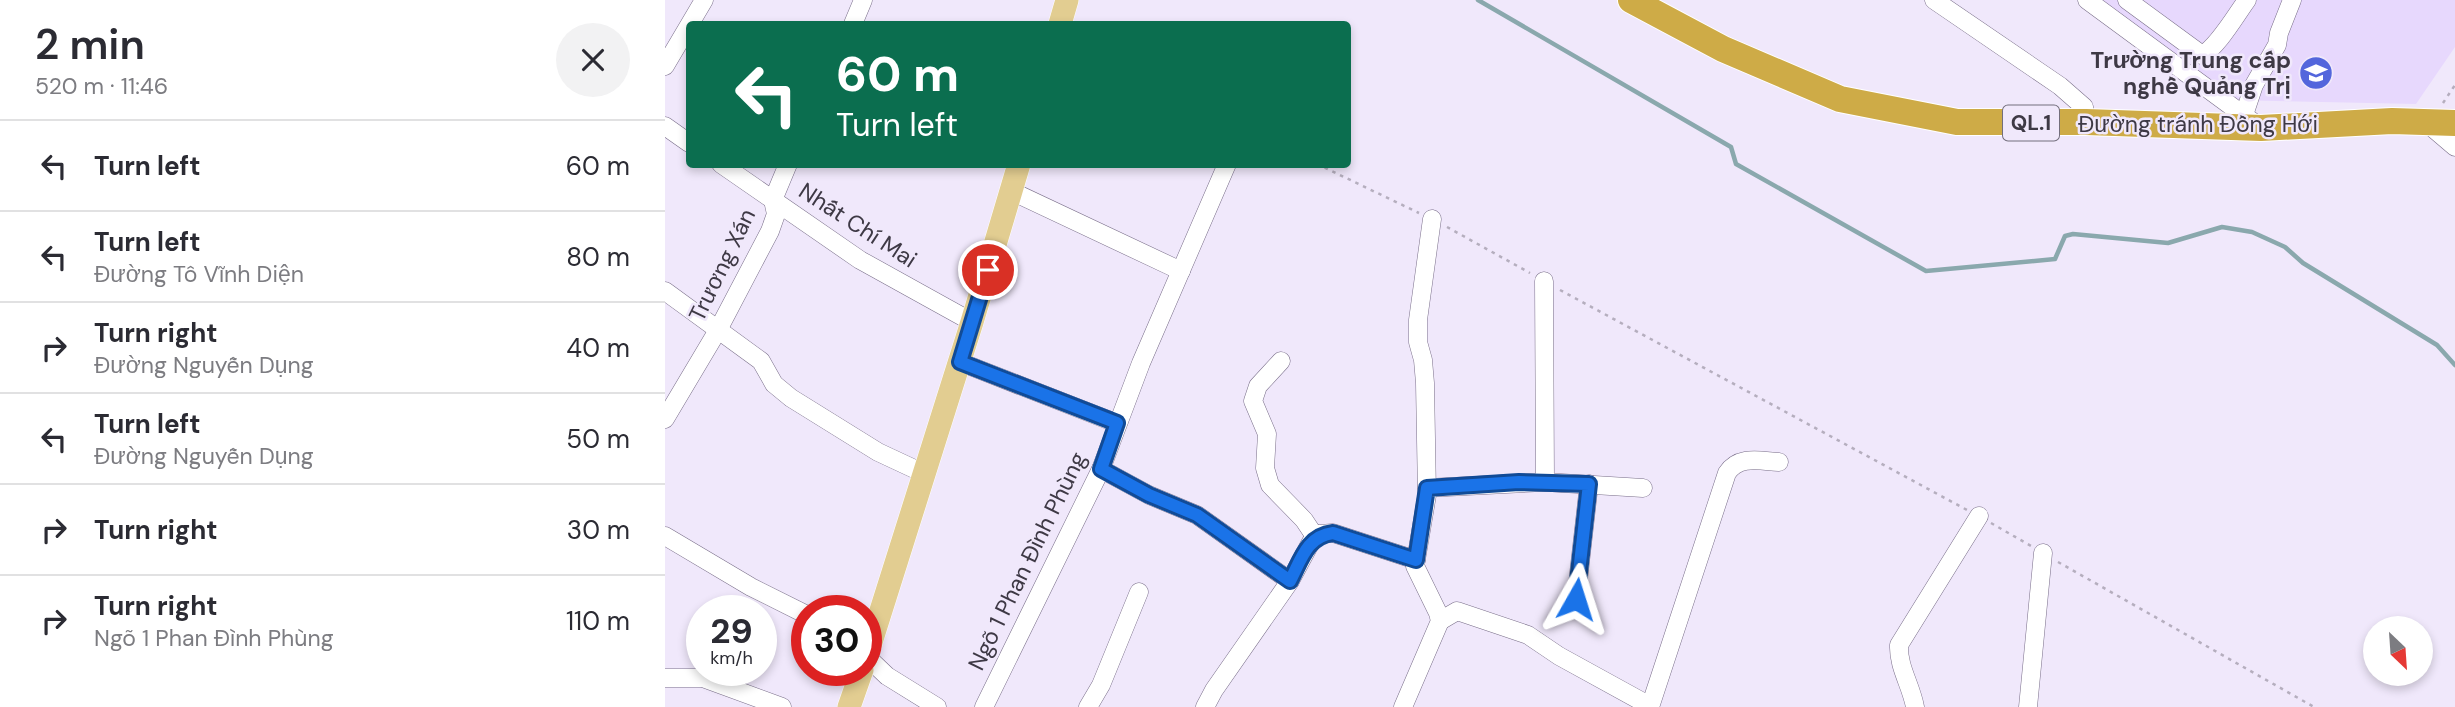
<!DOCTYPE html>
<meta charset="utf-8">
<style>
:root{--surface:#fff;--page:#f2f2f3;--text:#2b2b33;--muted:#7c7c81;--line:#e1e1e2}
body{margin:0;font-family:"DM Sans",sans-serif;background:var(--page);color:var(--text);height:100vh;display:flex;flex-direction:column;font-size:26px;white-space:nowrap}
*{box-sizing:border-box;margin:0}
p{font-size:23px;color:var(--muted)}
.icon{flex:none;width:38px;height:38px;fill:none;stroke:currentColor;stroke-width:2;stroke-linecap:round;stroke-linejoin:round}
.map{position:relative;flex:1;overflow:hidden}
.sheet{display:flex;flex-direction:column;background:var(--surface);width:665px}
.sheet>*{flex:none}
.top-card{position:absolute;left:21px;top:21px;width:665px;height:147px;border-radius:7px;box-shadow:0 4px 10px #0003;background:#0b6e4f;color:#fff;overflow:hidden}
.needle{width:46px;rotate:155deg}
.tools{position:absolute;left:1698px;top:616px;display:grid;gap:14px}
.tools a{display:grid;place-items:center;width:70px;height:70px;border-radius:50%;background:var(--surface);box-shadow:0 4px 10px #0003;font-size:35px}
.speed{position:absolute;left:21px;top:595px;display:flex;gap:14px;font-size:35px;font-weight:700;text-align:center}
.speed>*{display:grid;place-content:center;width:91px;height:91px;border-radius:50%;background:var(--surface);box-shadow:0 4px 10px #0003;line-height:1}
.speed small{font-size:18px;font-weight:400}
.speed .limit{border:10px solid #d22;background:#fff;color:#111}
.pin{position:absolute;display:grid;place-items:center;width:60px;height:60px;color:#fff;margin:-30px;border:4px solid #fff;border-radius:50%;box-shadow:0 2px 7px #0007}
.me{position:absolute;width:77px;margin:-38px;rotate:6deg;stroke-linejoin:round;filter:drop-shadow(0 0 5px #0008)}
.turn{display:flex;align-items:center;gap:24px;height:147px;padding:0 35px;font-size:32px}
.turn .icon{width:91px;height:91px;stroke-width:2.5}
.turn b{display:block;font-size:49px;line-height:60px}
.round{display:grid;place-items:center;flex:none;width:74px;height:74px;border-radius:37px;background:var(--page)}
.summary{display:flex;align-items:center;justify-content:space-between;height:119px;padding:0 35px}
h1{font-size:42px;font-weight:600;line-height:52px}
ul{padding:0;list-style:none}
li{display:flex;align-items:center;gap:21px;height:91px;padding:0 35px;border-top:2px solid var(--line)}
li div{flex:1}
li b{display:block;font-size:26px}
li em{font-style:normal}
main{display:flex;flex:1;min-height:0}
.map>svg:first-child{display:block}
.built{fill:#e7d8fd}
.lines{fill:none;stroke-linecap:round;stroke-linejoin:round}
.stream{stroke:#8aa8ad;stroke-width:4.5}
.minor-casing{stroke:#796e89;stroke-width:19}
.major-casing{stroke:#fff;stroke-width:24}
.highway-casing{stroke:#fff;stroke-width:28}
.path{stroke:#b5aebe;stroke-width:2.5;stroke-dasharray:3.5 5;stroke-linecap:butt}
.minor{stroke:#fff;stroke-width:18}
.major{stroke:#e2cd91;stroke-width:23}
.highway{stroke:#ceab47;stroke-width:26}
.route-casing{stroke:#114b97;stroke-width:18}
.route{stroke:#1a73e8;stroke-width:12}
.labels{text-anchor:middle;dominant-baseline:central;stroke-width:5;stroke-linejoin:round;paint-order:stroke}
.shield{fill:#f0e8fb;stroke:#736e7c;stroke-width:2}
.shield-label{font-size:21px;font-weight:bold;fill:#3e3945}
.poi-label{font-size:23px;font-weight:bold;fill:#3e3945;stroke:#f0e8fb;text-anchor:end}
.street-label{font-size:23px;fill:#3e3945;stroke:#f0e8fb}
</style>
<main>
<section class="sheet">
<div class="summary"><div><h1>2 min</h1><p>520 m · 11:46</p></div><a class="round"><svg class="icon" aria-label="close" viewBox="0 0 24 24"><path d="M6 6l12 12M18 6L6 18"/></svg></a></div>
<ul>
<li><svg class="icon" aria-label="left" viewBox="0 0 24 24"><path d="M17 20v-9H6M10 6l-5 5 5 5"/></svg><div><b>Turn left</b></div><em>60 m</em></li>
<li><svg class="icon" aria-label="left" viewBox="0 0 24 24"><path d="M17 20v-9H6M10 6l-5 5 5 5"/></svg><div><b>Turn left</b><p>Đường Tô Vĩnh Diện</p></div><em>80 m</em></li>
<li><svg class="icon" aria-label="right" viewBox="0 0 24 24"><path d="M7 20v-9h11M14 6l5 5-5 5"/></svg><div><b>Turn right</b><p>Đường Nguyễn Dụng</p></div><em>40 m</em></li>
<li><svg class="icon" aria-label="left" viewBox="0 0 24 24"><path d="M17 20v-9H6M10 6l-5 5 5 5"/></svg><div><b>Turn left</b><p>Đường Nguyễn Dụng</p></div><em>50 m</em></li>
<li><svg class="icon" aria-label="right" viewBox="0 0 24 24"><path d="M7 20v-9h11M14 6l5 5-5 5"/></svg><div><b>Turn right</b></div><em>30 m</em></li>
<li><svg class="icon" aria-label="right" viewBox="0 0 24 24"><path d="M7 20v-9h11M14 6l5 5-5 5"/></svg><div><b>Turn right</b><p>Ngõ 1 Phan Đình Phùng</p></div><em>110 m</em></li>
</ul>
</section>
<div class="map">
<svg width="1790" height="707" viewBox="0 0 1790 707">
<rect width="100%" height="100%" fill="#f0e8fb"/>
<!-- built -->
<path class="built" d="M1437 0H1790V47L1751 104 1563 100Z"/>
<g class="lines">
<!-- stream -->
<path class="stream" d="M813 0 1066 147 1071 164 1261 271 1390 259 1400 236 1408 234 1503 243 1557 227 1587 232 1620 247 1638 263 1772 345 1790 365"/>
<!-- minor casing -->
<g class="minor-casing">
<g id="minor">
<path d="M1269 0 1395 86 1419 107 1421 122"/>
<path d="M1422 0 1596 128"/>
<path d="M1462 0 1537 55C1552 48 1571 15 1582 0"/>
<path d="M188 24 198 0"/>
<path d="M0 66 39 0"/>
<path d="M1579 115 1589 85 1612 45 1614 33 1627 0"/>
<path d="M1763 124 1790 147"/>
<path d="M0 126 24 143"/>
<path d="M56 164 195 260 307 322"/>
<path d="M346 191 516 271"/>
<path d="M879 281 880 482"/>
<path d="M0 291 96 361 109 384 126 398 213 452 258 473"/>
<path d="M616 361 593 386 588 401 602 434 600 468 605 485 639 520 651 538"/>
<path d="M295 362 451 423"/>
<path d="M0 419 53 330 105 231 111 214 108 200 123 164"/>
<path d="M436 469 484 495 532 515 625 581"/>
<path d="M762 488 880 482 978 488"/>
<path d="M0 536 86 587 142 615"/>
<path d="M911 599 924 484"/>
<path d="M775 621 792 611 863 635 894 656 985 706"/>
<path d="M201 656 222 676 272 707"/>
<path d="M0 678H38L117 707"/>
<path d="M319 707 436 469 476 363 562 164"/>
<path d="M423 707 436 685 474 592"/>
<path d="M540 707 549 690 625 581 646 542 654 534 668 533 751 560"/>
<path d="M738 707 775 621 773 613 750 566 762 495 760 383 758 360 753 342V320L767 219"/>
<path d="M985 707 1062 473C1074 455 1095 461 1114 462"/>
<path d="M1250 707C1246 685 1233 667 1234 645L1314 516"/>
<path d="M1363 707 1378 553"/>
</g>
</g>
<!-- major casing -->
<g class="major-casing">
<g id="major">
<path d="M395 24 402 0"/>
<path d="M201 658 307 322 354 164"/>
<path d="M184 707 197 670"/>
</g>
</g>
<!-- highway casing -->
<g class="highway-casing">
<path id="highway" d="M966 0 1058 49 1175 99 1292 122H1421L1596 128 1727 121 1790 123"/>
</g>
<!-- path -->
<g class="path">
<path d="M1778 103 1790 85"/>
<path d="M652 164 754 213"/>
<path d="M782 227 865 273"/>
<path d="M895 290 1302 510"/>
<path d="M1326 523 1366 546"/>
<path d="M1393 562 1649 707"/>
</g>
<!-- minor -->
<use href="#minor" class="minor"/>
<!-- major -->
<use href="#major" class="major"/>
<!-- highway -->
<use href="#highway" class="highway"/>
</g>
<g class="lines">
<!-- route casing -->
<g class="route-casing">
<path id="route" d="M323 270 295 362 452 423 436 469 484 495 532 515 625 581C636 560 642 536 668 533L751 560 762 488 854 482 924 484 911 599"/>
</g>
<!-- route -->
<use href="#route" class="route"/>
</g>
<!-- icons -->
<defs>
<g id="university-disc" transform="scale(1.75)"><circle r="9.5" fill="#5366dc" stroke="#f0e8fb"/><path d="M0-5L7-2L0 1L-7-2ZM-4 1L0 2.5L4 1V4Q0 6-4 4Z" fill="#fff"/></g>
</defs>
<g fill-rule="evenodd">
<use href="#university-disc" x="1651" y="73"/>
</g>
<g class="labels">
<!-- shield labels -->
<rect class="shield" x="1338" y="105.5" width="56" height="35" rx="5"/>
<g class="shield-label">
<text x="1366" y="123">QL.1</text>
</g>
<!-- poi labels -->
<g class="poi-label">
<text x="1626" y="60">Trường Trung cấp<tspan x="1626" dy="26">nghề Quảng Trị</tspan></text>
</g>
<!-- street labels -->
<g class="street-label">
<text x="1533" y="124">Đường tránh Đồng Hới</text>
<text transform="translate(193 225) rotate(33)">Nhất Chí Mai</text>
<text transform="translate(57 265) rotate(-64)">Trương Xán</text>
<text transform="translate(362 561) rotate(-64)">Ngõ 1 Phan Đình Phùng</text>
</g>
</g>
</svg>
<div class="tools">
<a><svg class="needle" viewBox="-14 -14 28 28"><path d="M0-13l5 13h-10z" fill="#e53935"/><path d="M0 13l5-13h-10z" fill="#7c7c81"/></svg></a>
</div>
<div class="speed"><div>29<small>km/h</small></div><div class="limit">30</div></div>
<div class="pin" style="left:323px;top:270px;background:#d93025"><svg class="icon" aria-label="arrive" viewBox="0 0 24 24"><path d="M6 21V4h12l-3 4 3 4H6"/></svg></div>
<svg class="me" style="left:911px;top:599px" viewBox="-20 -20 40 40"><path d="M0-17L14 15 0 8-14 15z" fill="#1a73e8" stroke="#fff" stroke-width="4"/></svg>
<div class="top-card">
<div class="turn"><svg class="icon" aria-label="left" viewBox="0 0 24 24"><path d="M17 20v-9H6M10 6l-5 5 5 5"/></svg><div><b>60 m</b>Turn left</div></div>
</div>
</div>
</main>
